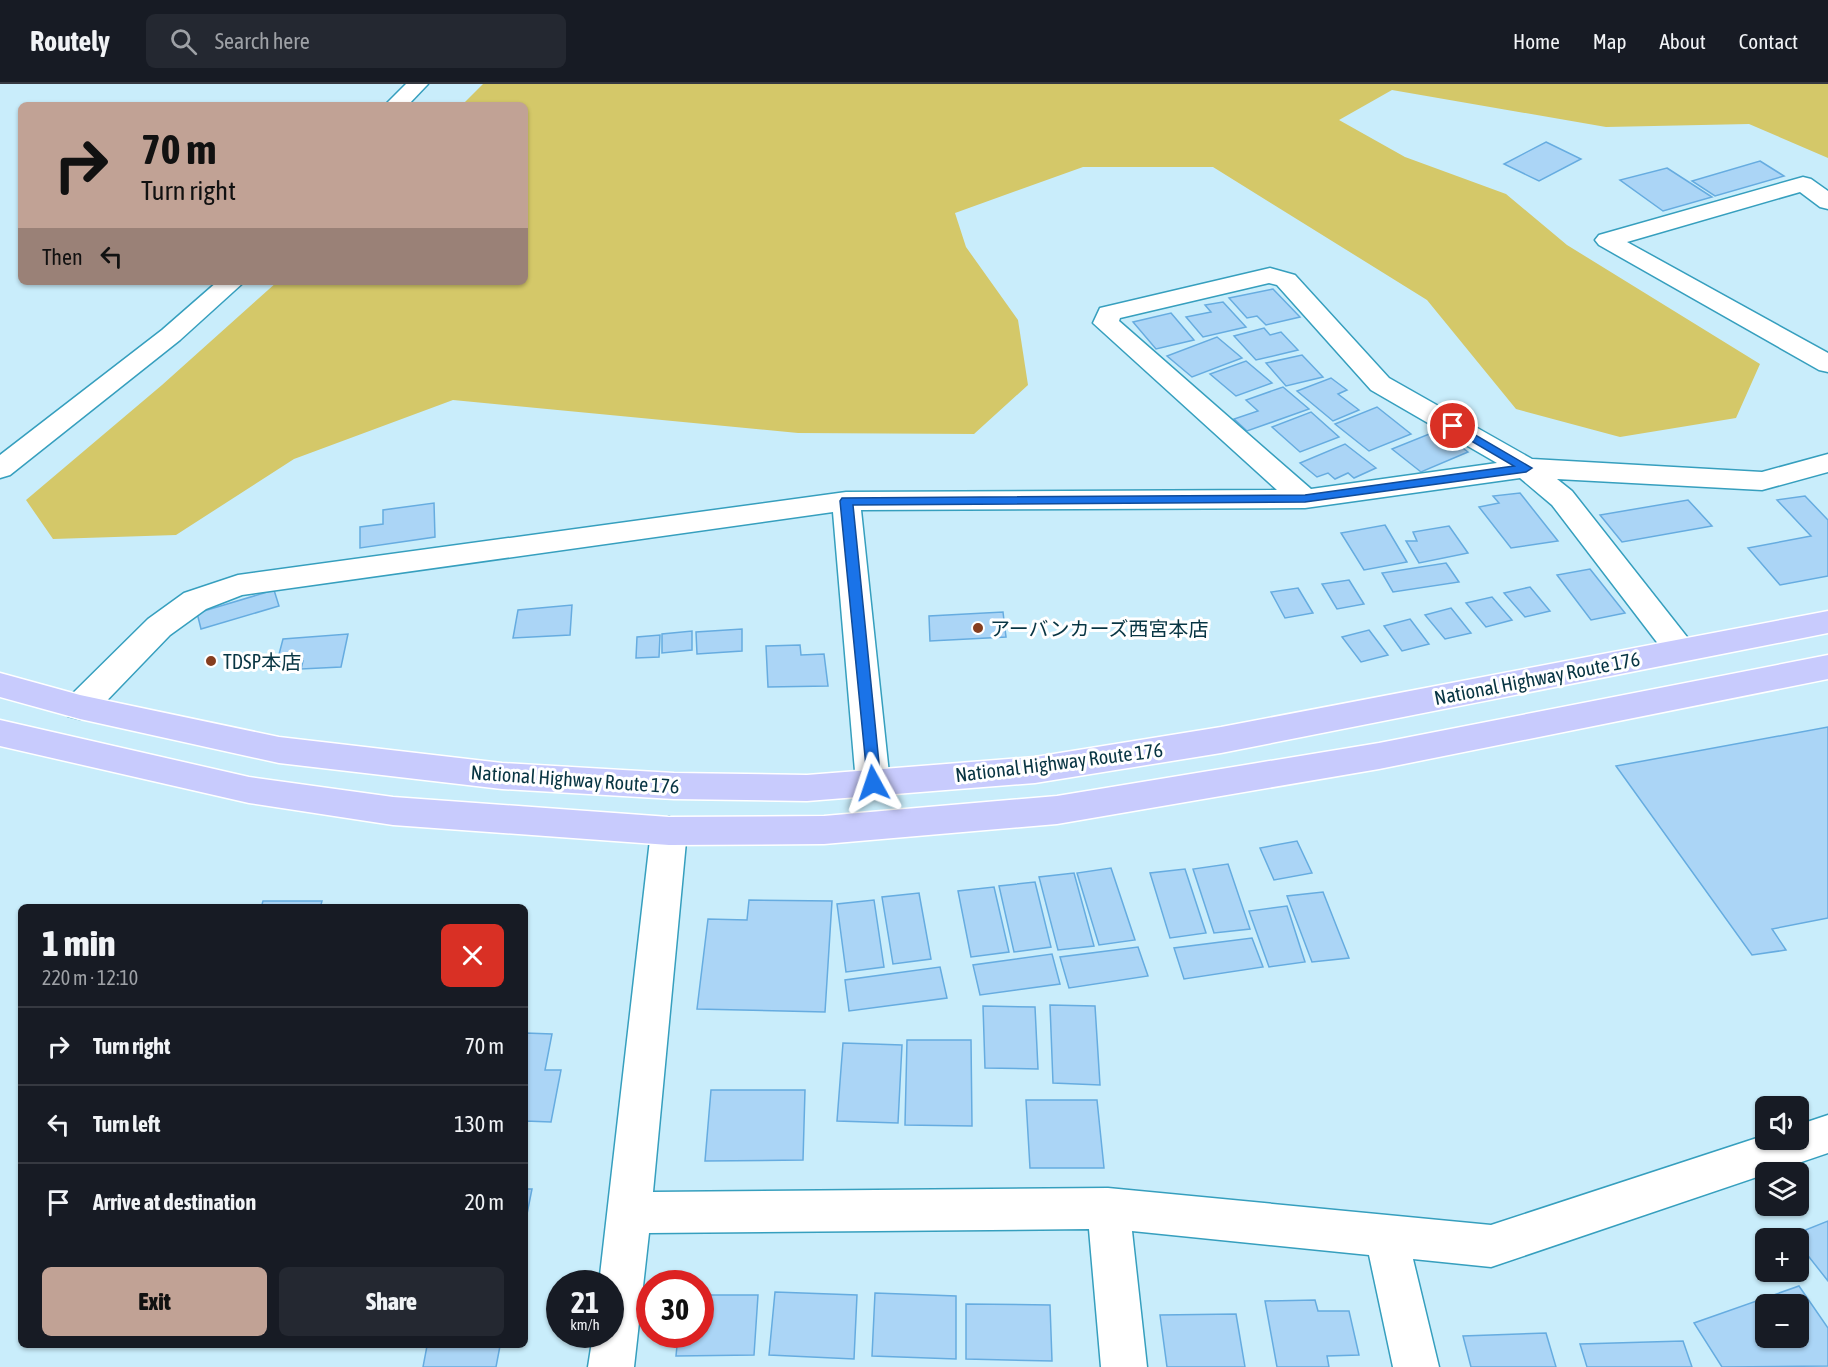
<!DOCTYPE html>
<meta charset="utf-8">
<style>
:root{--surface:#171b24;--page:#242831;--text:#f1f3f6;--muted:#9ea1a6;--line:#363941;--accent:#c1a295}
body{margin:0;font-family:"Asap Condensed","Noto Sans JP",sans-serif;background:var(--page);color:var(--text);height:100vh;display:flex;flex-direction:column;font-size:22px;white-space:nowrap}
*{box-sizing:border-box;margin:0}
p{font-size:20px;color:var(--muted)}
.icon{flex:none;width:33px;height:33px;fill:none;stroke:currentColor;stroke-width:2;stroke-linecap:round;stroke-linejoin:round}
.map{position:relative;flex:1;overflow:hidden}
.panel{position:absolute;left:18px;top:820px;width:510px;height:444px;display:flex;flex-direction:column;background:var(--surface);border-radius:9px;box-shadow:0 2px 4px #0004}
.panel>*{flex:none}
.guide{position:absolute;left:18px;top:18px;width:510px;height:183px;border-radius:9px;box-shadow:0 2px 4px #0004;background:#c1a295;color:#111;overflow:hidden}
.tools{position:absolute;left:1755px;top:1012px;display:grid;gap:12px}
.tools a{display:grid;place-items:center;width:54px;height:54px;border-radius:9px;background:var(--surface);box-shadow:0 2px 4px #0004;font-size:30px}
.speed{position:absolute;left:546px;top:1186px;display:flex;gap:12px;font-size:30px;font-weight:700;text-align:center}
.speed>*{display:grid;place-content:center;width:78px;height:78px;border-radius:50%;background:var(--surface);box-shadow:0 2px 4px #0004;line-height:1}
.speed small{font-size:15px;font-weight:400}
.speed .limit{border:9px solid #d22;background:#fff;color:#111}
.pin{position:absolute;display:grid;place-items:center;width:51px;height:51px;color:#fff;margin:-26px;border:3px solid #fff;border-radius:50%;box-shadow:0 2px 6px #0007}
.me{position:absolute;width:66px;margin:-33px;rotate:355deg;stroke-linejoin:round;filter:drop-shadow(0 0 4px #0008)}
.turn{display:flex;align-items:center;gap:21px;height:126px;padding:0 24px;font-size:27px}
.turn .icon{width:78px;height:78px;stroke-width:2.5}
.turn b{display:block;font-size:42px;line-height:51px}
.then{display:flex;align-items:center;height:57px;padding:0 24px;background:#0003;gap:12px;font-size:22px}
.round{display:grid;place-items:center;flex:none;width:63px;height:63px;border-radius:9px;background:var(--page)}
.summary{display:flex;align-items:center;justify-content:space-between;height:102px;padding:0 24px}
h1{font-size:36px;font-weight:800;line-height:45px}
.primary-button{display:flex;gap:12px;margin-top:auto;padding:12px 24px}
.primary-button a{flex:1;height:69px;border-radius:9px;background:var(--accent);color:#111;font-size:24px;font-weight:800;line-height:69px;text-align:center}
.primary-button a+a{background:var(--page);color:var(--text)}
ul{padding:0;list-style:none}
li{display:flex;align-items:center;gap:18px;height:78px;padding:0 24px;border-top:2px solid var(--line)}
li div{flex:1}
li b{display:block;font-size:22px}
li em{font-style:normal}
header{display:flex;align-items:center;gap:36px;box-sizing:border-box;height:84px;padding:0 30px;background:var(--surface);border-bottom:2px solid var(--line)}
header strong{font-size:28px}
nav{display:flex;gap:33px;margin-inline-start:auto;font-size:21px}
.search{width:420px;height:54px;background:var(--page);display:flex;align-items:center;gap:15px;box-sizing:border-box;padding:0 21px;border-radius:9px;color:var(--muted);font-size:22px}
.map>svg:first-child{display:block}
.green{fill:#d4c869}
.building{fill:#abd5f6;stroke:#66ace0;stroke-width:1.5;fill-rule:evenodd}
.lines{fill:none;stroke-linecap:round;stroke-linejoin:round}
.minor-casing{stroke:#369fbe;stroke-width:3}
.highway-casing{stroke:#fff;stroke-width:3}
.minor{fill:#fff;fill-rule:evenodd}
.highway{fill:#c8cbfd;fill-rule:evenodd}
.route{fill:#1a73e8;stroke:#114b97;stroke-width:1.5}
.poi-dot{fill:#863e1f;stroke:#fff;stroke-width:2}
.labels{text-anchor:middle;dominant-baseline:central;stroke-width:6;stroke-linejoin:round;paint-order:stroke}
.poi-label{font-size:20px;fill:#083543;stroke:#fff;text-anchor:start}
.street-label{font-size:20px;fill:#083543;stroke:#fff}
</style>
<header>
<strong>Routely</strong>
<div class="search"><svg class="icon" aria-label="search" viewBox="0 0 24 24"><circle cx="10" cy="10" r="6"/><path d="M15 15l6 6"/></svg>Search here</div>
<nav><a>Home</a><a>Map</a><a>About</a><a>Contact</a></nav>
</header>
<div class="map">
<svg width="1828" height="1283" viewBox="0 0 1828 1283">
<rect width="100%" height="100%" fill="#c9edfb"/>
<!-- green -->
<path class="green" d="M483 0H1828V74L1749 40 1606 43 1392 6 1339 36 1405 73 1506 110 1567 161 1760 280 1736 334 1620 353 1516 325 1427 216 1213 83H1083L955 129 966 163 1018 236 1028 301 974 350 798 349 453 316 294 375 176 451 53 455 26 416 162 301 277 198H525V21H462Z"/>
<!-- building -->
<g class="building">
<path d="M1546 58 1581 75 1539 97 1504 80Z"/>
<path d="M1760 77 1784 92 1715 112 1692 97Z"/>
<path d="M1667 84 1712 113 1663 127 1620 96Z"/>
<path d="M1273 205 1300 233 1266 241 1257 232 1247 234 1229 214Z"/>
<path d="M1223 218 1246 243 1203 253 1186 233 1211 228 1205 221Z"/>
<path d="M1171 229 1194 256 1156 265 1133 238Z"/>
<path d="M1264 244 1270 251 1281 248 1298 266 1256 276 1234 252Z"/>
<path d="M1217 253 1242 274 1192 293 1167 272Z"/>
<path d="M1302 271 1323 293 1286 302 1266 279Z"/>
<path d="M1246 277 1272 299 1236 312 1210 290Z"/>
<path d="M1331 294 1347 306 1338 310 1359 326 1333 337 1297 307Z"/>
<path d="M1283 303 1309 325 1247 347 1234 335 1258 327 1246 316Z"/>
<path d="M1377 323 1411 350 1369 367 1335 340Z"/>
<path d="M1311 328 1339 353 1300 368 1272 343Z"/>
<path d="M1439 346 1468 368 1421 388 1392 365Z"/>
<path d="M1345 360 1376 384 1354 394 1348 389 1335 395 1328 389 1317 393 1300 379Z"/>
<path d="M1520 409 1558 457 1511 464 1479 423 1499 419 1493 412Z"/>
<path d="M1805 412 1828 436V492L1780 501 1748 464 1811 452 1777 416Z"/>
<path d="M1688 416 1712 442 1622 458 1600 431Z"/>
<path d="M434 419 435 453 360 464V443L383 440V426Z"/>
<path d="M1385 441 1407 478 1364 486 1341 449Z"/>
<path d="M1449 442 1468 469 1419 479 1406 457H1417L1413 448Z"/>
<path d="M1446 479 1459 498 1393 508 1382 489Z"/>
<path d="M1590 485 1625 529 1591 536 1557 491Z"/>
<path d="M1349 496 1364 520 1337 525 1322 500Z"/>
<path d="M1530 503 1550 527 1525 533 1504 509Z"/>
<path d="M1298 504 1313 529 1285 534 1271 508Z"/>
<path d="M274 506 279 522 201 545 197 529Z"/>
<path d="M1492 513 1512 536 1486 543 1466 519Z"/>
<path d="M572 521 570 551 513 554 518 526Z"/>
<path d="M1451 524 1471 549 1445 555 1425 531Z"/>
<path d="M1003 528 1006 553 930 557 929 532Z"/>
<path d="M1410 535 1429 560 1402 567 1384 542Z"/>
<path d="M742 545V567L697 570 696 548Z"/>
<path d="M1369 546 1388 571 1361 578 1342 553Z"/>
<path d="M692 547V566L662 569V550Z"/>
<path d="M348 550 341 583 301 585 303 577 277 578 283 555Z"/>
<path d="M660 551 659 573 636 574 637 553Z"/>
<path d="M800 561 801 571 824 570 828 602 768 603 766 562Z"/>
<path d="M1828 643V834L1772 845 1786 866 1752 871 1616 682Z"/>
<path d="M1297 757 1312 789 1274 796 1260 764Z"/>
<path d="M1228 780 1250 845 1214 849 1193 785Z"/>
<path d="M1111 784 1135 856 1099 861 1077 789Z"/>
<path d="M1185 785 1206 849 1170 854 1150 789Z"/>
<path d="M1074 789 1094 862 1058 866 1039 793Z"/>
<path d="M1035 798 1051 863 1014 868 999 802Z"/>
<path d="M994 803 1009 868 971 873 958 807Z"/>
<path d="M1323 808 1349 874 1312 878 1287 812Z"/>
<path d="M919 809 931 875 893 880 882 813Z"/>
<path d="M749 816 832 817 825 928 697 925 708 835 747 836Z"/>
<path d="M874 816 884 883 846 888 837 820Z"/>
<path d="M263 817H322L320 824H261Z"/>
<path d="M1287 822 1305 878 1269 883 1249 827Z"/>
<path d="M1252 854 1263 883 1184 895 1174 864Z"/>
<path d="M1138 863 1148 892 1069 904 1060 873Z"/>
<path d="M1052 870 1060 900 980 911 973 881Z"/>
<path d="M940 883 947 914 849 927 845 896Z"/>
<path d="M1050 921 1095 922 1100 1001 1053 999Z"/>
<path d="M983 922 1035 923 1038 985 985 984Z"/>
<path d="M525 949 552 950 545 986H561L551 1038 525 1037Z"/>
<path d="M907 956H971L972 1042 905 1041Z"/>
<path d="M843 959 902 961 898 1039 837 1037Z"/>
<path d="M711 1006H805L803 1076 705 1077Z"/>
<path d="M1026 1016H1097L1104 1084H1030Z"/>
<path d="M525 1105H532L525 1140Z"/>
<path d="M1828 1137V1197L1798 1159V1155L1793 1151Z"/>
<path d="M1799 1202 1828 1244V1282L1722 1283 1694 1239ZM1766 1221H1798V1254H1766Z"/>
<path d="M775 1208 857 1211 854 1275 769 1271Z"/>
<path d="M875 1209 956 1212V1275L872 1272Z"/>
<path d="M700 1211H758L754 1271 676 1272 678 1251H700Z"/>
<path d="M1315 1216 1318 1227H1349L1359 1271 1327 1272 1329 1283H1277L1265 1217Z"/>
<path d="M966 1220 1050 1221 1052 1277 966 1275Z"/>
<path d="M1236 1230 1245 1283H1167L1160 1231Z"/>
<path d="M1546 1249 1556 1283H1471L1463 1252Z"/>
<path d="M1683 1257 1692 1283H1587L1580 1260Z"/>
<path d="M427 1262H500L496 1283H423Z"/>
</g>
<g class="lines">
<!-- minor casing -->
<g class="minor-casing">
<g id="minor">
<path d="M406 0H428L408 21H385Z"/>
<path d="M1803 93 1811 95 1828 107V125L1820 123 1800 108 1627 158 1828 269V288L1819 286 1599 161 1595 156 1599 151Z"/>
<path d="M1270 184 1295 191 1389 294 1532 375 1762 388 1828 370V388L1762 406 1557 395 1572 407 1691 558 1696 566 1691 574 1680 577 1669 574 1552 421 1520 394 1305 424 861 426 890 699 885 708 873 712 861 708 856 699 833 428 242 511 206 525 170 551 92 632 80 635 68 632 64 623 68 614 148 535 184 509 238 491 846 408 1277 406 1093 239 1100 224ZM1269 199 1277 201 1371 306 1497 379 1311 405 1119 237 1120 234Z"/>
<path d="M217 198H244L180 256 10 391 0 394V371L162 246Z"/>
<path d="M669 733 681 737 687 747 653 1108 1108 1104 1491 1141 1766 1051V1056H1798V1041L1828 1031V1069L1491 1183 1413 1175 1439 1283H1393L1369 1171 1132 1147 1147 1283H1101L1089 1145 649 1149 634 1283H588L593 1251H610V1200H599L651 747 657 737Z"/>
</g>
</g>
<!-- highway casing -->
<g class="highway-casing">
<g id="highway">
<path d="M1828 527V549L1221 669 1035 699 807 717 674 715 502 705 279 679 80 635 0 613V589L80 611 279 653 502 679 674 689 807 691 1035 673 1221 643Z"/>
<path d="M1828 571V595L1379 685 1057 740 824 760 669 761 393 741 249 719 0 662V636L249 693 393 713 669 733 824 732 1057 712 1379 659Z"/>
</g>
</g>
<!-- minor -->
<use href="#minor" class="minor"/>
<!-- highway -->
<use href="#highway" class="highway"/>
</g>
<!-- route -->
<path class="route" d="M1453 338 1532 384 1526 388 1305 418 853 421 881 699 873 704 868 703 840 417 842 414 1305 411 1514 382 1449 344 1447 342Z"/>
<!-- markers -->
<g class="poi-dot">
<circle cx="978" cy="544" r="6"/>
<circle cx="211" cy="577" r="6"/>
</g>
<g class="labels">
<!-- poi labels -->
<g class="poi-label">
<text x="990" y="544">アーバンカーズ西宮本店</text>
<text x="223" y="577">TDSP本店</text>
</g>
<!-- street labels -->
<g class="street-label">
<text transform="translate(1537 594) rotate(-11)">National Highway Route 176</text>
<text transform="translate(1059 678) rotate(-7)">National Highway Route 176</text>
<text transform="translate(575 695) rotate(4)">National Highway Route 176</text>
</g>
</g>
</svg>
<div class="tools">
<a><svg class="icon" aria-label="sound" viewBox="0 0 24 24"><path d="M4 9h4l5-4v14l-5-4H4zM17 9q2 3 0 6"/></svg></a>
<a><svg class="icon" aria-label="layers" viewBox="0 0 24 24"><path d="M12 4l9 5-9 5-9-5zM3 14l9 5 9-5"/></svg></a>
<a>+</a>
<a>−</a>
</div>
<div class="speed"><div>21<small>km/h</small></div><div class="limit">30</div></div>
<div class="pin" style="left:1453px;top:342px;background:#d93025"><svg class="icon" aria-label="arrive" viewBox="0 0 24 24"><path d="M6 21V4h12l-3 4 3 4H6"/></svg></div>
<svg class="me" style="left:873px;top:699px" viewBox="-20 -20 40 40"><path d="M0-17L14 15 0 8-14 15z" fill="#1a73e8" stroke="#fff" stroke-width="4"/></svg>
<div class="guide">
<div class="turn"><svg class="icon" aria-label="right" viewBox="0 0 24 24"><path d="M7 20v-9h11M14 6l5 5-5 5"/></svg><div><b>70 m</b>Turn right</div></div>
<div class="then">Then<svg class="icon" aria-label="left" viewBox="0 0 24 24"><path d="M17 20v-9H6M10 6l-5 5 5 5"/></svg></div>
</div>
<section class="panel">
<div class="summary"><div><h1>1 min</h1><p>220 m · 12:10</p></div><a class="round" style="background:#d93025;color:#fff"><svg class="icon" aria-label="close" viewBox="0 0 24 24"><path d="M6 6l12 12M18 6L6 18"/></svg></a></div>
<ul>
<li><svg class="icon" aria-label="right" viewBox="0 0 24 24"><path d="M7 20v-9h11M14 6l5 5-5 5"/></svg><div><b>Turn right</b></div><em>70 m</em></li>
<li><svg class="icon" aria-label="left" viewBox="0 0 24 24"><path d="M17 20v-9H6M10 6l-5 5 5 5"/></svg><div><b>Turn left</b></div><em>130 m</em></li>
<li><svg class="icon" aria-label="arrive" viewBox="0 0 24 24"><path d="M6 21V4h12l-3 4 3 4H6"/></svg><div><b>Arrive at destination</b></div><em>20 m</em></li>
</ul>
<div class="primary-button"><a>Exit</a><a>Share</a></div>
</section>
</div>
